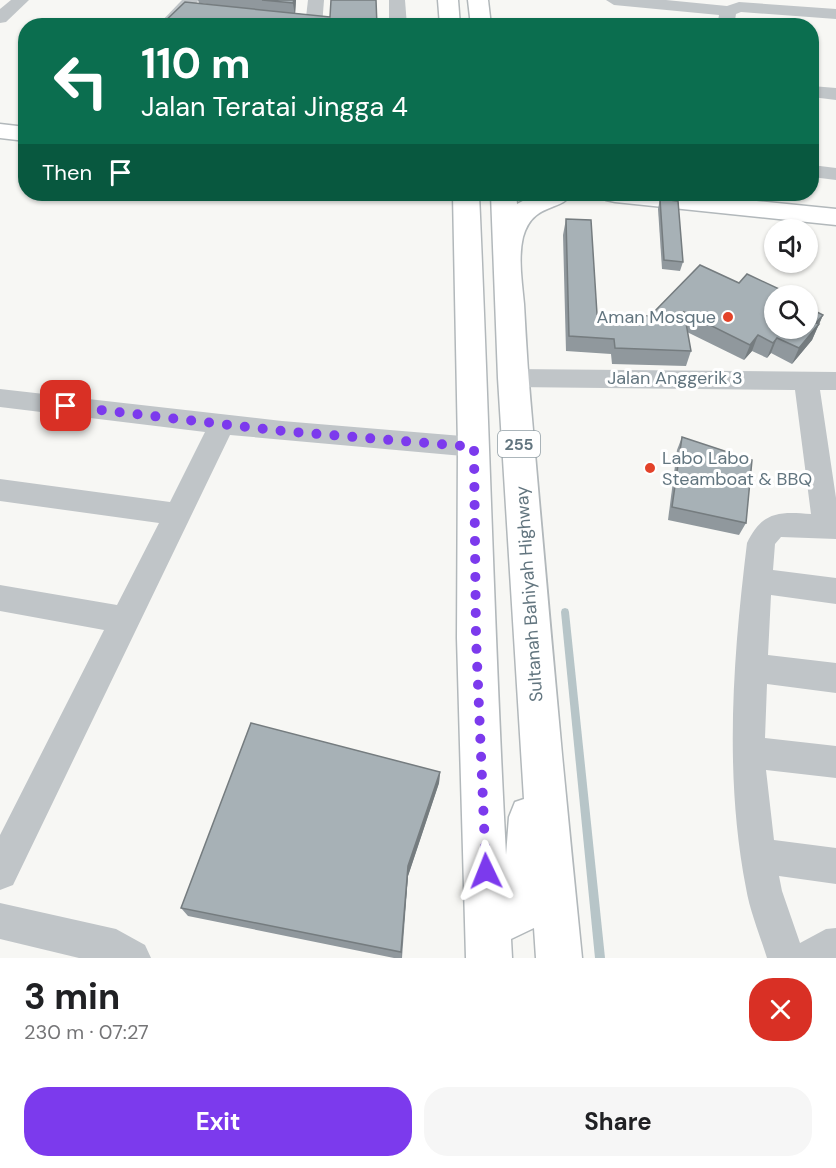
<!DOCTYPE html>
<meta charset="utf-8">
<style>
:root{--surface:#fff;--page:#f6f6f6;--text:#202124;--muted:#757577;--accent:#7c3aed}
body{margin:0;font-family:"DM Sans",sans-serif;background:var(--page);color:var(--text);height:100vh;display:flex;flex-direction:column;font-size:22px;white-space:nowrap}
*{box-sizing:border-box;margin:0}
p{font-size:20px;color:var(--muted)}
.icon{flex:none;width:33px;height:33px;fill:none;stroke:currentColor;stroke-width:2;stroke-linecap:round;stroke-linejoin:round}
.map{position:relative;height:958px;overflow:hidden}
.details{display:flex;flex-direction:column;background:var(--surface);flex:1}
.details>*{flex:none}
.top-card{position:absolute;left:18px;top:18px;width:801px;height:183px;border-radius:24px;box-shadow:0 2px 4px #0004;background:#0b6e4f;color:#fff;overflow:hidden}
.controls{position:absolute;left:764px;top:219px;display:grid;gap:12px}
.controls a{display:grid;place-items:center;width:54px;height:54px;border-radius:50%;background:var(--surface);box-shadow:0 2px 4px #0004;font-size:30px}
.pin{position:absolute;display:grid;place-items:center;width:51px;height:51px;color:#fff;margin:-26px;border-radius:12px;box-shadow:0 3px 9px #0006}
.me{position:absolute;width:66px;margin:-33px;rotate:358deg;stroke-linejoin:round;filter:drop-shadow(0 0 4px #0008)}
.turn{display:flex;align-items:center;gap:21px;height:126px;padding:0 24px;font-size:27px}
.turn .icon{width:78px;height:78px;stroke-width:2.5}
.turn b{display:block;font-size:42px;line-height:51px}
.then{display:flex;align-items:center;height:57px;padding:0 24px;background:#0003;gap:12px;font-size:22px}
.round{display:grid;place-items:center;flex:none;width:63px;height:63px;border-radius:24px;background:var(--page)}
.headline{display:flex;align-items:center;justify-content:space-between;height:102px;padding:0 24px}
h1{font-size:36px;font-weight:700;line-height:45px}
.primary-button{display:flex;gap:12px;margin-top:auto;padding:12px 24px}
.primary-button a{flex:1;height:69px;border-radius:24px;background:var(--accent);color:#fff;font-size:24px;font-weight:700;line-height:69px;text-align:center}
.primary-button a+a{background:var(--page);color:var(--text)}
.map>svg:first-child{display:block}
.lines{fill:none;stroke-linecap:round;stroke-linejoin:round}
.stream{fill:#b7c5c8;fill-rule:evenodd}
.major-casing{stroke:#b2b8bb;stroke-width:3}
.minor{fill:#c0c5c8;fill-rule:evenodd}
.major{fill:#fff;fill-rule:evenodd}
.wall{fill:#90989d}
.shaded-wall{fill:#757c7f}
.building{fill:#a7b1b6;stroke:#757c7f;stroke-width:1.5}
.route{stroke:#7c3aed;stroke-width:10;stroke-dasharray:0 18}
.poi-dot{fill:#e34229;stroke:#fff;stroke-width:2}
.labels{text-anchor:middle;dominant-baseline:central;stroke-width:6;stroke-linejoin:round;paint-order:stroke}
.shield{fill:#fff;stroke:#919ea5;stroke-width:1.5}
.shield-label{font-size:16px;font-weight:bold;fill:#62757f}
.poi-label{font-size:18px;fill:#62757f;stroke:#fff;text-anchor:end}
.street-label{font-size:18px;fill:#62757f;stroke:#fff}
</style>
<div class="map">
<svg width="836" height="958" viewBox="0 0 836 958">
<rect width="100%" height="100%" fill="#f7f7f4"/>
<g class="lines">
<!-- stream -->
<path class="stream" d="M565 608 568 609 569 612 605 958H595L561 612 562 609Z"/>
<!-- major casing -->
<g class="major-casing">
<g id="major">
<path d="M438 0H458L460 26H440Z"/>
<path d="M468 0H488L491 26H471Z"/>
<path d="M0 124 26 127V141L0 138Z"/>
<path d="M453 194H479C489 414 494 635 506 855L509 817 515 802 524 799 498 378 491 194H516L517 204 536 194H572C560 212 533 202 523 237 518 258 522 282 524 304 526 346 529 388 533 430 548 607 564 782 582 958H536L534 928 511 939 512 958H466L457 638 458 447Z"/>
<path d="M602 194H686L836 209V225L615 202 606 200Z"/>
</g>
</g>
<!-- minor -->
<g class="minor">
<path d="M11 0H29L6 22 0 23V9Z"/>
<path d="M182 0H199L175 26H157Z"/>
<path d="M308 0H324L322 26H305Z"/>
<path d="M389 0H405L407 26H389Z"/>
<path d="M606 0H666L727 6 739 2 836 9V19L741 12 736 14 734 26H717L719 15 614 5Z"/>
<path d="M812 86 836 88V100L812 97Z"/>
<path d="M812 165 836 168V180L812 177Z"/>
<path d="M513 369 836 372V390H820L836 498V539L781 537 775 544 773 570 836 578V604L771 595 768 655 836 663V693L767 684 765 738 836 746V778L766 770 774 840 836 848V884L779 876 782 891 800 943 826 929 836 928V958H767C760 935 750 912 746 888 724 775 733 657 747 543 762 512 778 511 811 514L795 390 513 387 504 384 501 378 504 372Z"/>
<path d="M0 389 282 421 474 437 483 440 487 447 483 454 474 457 230 435 13 885 0 890V835L104 630 0 611V585L117 605 159 523 0 501V479L170 502 205 432 0 407Z"/>
<path d="M0 903 116 929 145 945 151 958H79L0 939Z"/>
</g>
<!-- major -->
<use href="#major" class="major"/>
</g>
<!-- wall -->
<g class="wall">
<path d="M198 0H296L295 13 377 26 199 3Z"/>
<path d="M660 199 683 262 680 271 662 269 658 209Z"/>
<path d="M566 219 597 314 650 316 739 283 823 315 812 340 792 364 771 353 767 358 752 351 744 360 687 332 691 351 686 366 612 364 611 354 566 351 563 235Z"/>
<path d="M682 437 746 523 739 535 668 520 677 450Z"/>
<path d="M440 772 439 783 408 876 402 958H394L188 916 181 908Z"/>
</g>
<!-- shaded-wall -->
<g class="shaded-wall">
<path d="M294 0H296L295 16 293 3Z"/>
<path d="M823 315 812 340 792 364 799 348Z"/>
<path d="M758 335 752 351 744 360 750 345Z"/>
<path d="M777 338 771 353 767 358 773 343Z"/>
<path d="M440 772 439 783 408 876 401 958V952L408 866Z"/>
</g>
<!-- building -->
<g class="building">
<path d="M262 0H294L293 3Z"/>
<path d="M331 0H376L377 26H160L185 2 330 17Z"/>
<path d="M660 199 678 201 683 262 664 260Z"/>
<path d="M566 219 591 220 597 314 650 316 700 265 739 283 747 274 794 296H774V328H807V307L823 315 816 323 819 324 799 348 777 338 773 343 758 335 750 345 684 312 691 351 615 348 614 339 569 336Z"/>
<path d="M682 437 752 460 746 523 672 507Z"/>
<path d="M251 723 440 772 408 866 401 952 181 908Z"/>
</g>
<g class="lines">
<!-- route -->
<path class="route" d="M66 406 282 431 474 447 476 638 486 871"/>
</g>
<!-- markers -->
<g class="poi-dot">
<circle cx="728" cy="317" r="6"/>
<circle cx="650" cy="468" r="6"/>
</g>
<g class="labels">
<!-- shield labels -->
<rect class="shield" x="498" y="431" width="42" height="26" rx="4.5"/>
<g class="shield-label">
<text x="519" y="444">255</text>
</g>
<!-- poi labels -->
<g class="poi-label">
<text x="716" y="317">Aman Mosque</text>
<text x="662" y="458" text-anchor="start">Labo Labo<tspan x="662" dy="21">Steamboat &amp; BBQ</tspan></text>
</g>
<!-- street labels -->
<g class="street-label">
<text x="675" y="378">Jalan Anggerik 3</text>
<text transform="translate(529 594) rotate(-94)">Sultanah Bahiyah Highway</text>
</g>
</g>
</svg>
<div class="controls">
<a><svg class="icon" aria-label="sound" viewBox="0 0 24 24"><path d="M4 9h4l5-4v14l-5-4H4zM17 9q2 3 0 6"/></svg></a>
<a><svg class="icon" aria-label="search" viewBox="0 0 24 24"><circle cx="10" cy="10" r="6"/><path d="M15 15l6 6"/></svg></a>
</div>
<div class="pin" style="left:66px;top:406px;background:#d93025"><svg class="icon" aria-label="arrive" viewBox="0 0 24 24"><path d="M6 21V4h12l-3 4 3 4H6"/></svg></div>
<svg class="me" style="left:486px;top:871px" viewBox="-20 -20 40 40"><path d="M0-17L14 15 0 8-14 15z" fill="#7c3aed" stroke="#fff" stroke-width="4"/></svg>
<div class="top-card">
<div class="turn"><svg class="icon" aria-label="left" viewBox="0 0 24 24"><path d="M17 20v-9H6M10 6l-5 5 5 5"/></svg><div><b>110 m</b>Jalan Teratai Jingga 4</div></div>
<div class="then">Then<svg class="icon" aria-label="arrive" viewBox="0 0 24 24"><path d="M6 21V4h12l-3 4 3 4H6"/></svg></div>
</div>
</div>
<section class="details">
<div class="headline"><div><h1>3 min</h1><p>230 m · 07:27</p></div><a class="round" style="background:#d93025;color:#fff"><svg class="icon" aria-label="close" viewBox="0 0 24 24"><path d="M6 6l12 12M18 6L6 18"/></svg></a></div>
<div class="primary-button"><a>Exit</a><a>Share</a></div>
</section>
